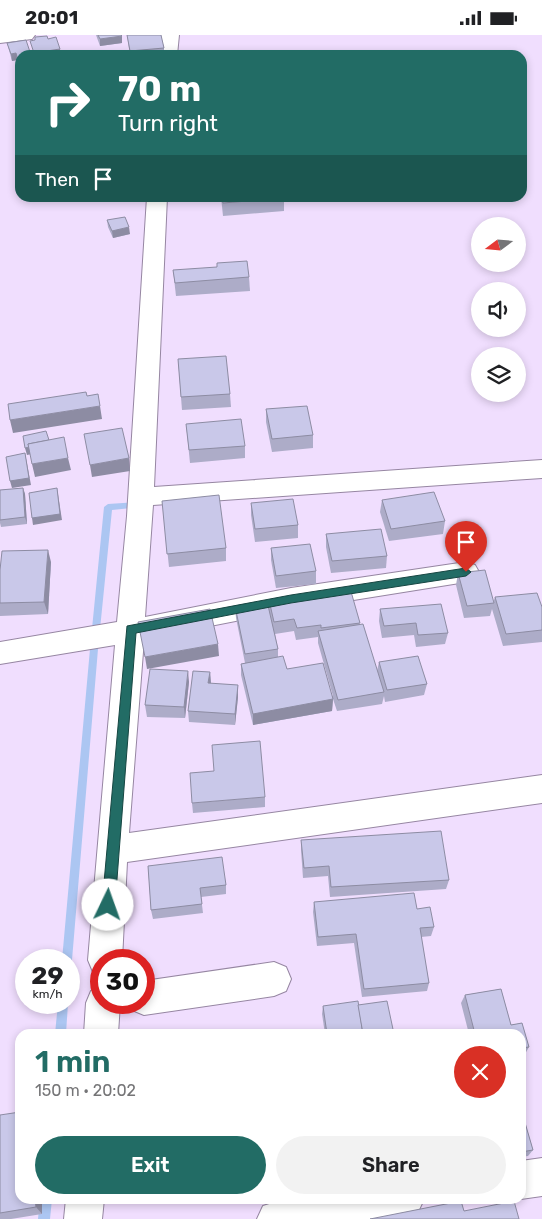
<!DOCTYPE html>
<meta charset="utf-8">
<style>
:root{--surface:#fff;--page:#f2f2f2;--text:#202124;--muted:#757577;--accent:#226c65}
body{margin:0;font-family:Rubik,sans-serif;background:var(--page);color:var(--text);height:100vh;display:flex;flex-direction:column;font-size:19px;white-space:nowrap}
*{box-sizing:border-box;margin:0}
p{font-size:16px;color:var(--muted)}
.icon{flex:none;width:28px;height:28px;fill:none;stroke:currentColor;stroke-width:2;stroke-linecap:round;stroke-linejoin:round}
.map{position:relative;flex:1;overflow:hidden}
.drawer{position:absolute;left:15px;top:994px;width:511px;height:175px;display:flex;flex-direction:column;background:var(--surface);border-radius:15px;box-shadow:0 2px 8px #0003}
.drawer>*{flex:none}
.hud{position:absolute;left:15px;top:15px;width:512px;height:152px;border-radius:15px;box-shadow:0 2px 8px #0003;background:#226c65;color:#fff;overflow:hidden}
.needle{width:32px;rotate:254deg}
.fabs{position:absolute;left:471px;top:182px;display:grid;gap:10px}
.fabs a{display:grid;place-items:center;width:55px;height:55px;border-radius:50%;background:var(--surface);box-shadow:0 2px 8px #0003;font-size:25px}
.speed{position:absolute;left:15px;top:914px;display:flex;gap:10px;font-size:25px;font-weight:700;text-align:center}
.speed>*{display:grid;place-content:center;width:65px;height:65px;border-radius:50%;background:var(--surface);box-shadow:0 2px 8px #0003;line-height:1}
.speed small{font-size:12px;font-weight:400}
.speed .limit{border:8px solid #d22;background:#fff;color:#111}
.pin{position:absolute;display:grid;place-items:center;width:42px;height:42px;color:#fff;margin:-51px -21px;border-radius:50% 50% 50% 0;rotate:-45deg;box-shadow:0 0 5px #0007}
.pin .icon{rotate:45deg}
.me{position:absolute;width:55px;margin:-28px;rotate:3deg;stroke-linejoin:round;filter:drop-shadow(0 0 4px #0008)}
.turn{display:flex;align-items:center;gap:18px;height:105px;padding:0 20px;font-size:22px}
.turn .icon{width:65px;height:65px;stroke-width:2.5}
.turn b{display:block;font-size:35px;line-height:42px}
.then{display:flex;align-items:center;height:48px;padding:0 20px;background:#0003;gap:10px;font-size:19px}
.round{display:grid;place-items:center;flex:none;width:52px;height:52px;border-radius:26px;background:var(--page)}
.overview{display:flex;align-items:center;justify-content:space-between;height:85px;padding:0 20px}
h1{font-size:30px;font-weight:600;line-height:38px;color:var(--accent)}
.action{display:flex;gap:10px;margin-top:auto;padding:10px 20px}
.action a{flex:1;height:58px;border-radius:30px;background:var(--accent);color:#fff;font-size:20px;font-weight:600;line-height:58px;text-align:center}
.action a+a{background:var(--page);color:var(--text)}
.status{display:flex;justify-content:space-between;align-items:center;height:35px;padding:0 25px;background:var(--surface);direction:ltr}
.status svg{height:14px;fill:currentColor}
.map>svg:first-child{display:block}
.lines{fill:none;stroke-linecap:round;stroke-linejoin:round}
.stream{fill:#acc6f2;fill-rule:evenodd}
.minor-casing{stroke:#9686a2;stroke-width:2}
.minor{fill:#fff;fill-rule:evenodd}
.wall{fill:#adacc8;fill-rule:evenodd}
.shaded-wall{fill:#8d8ca3}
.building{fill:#c9c8e9;stroke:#8d8ca3}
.route{fill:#226c65;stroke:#164642}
</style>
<div class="status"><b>20:01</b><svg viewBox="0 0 49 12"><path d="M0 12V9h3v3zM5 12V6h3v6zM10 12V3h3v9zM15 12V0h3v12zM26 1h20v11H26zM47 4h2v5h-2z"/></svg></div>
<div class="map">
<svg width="542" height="1184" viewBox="0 0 542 1184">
<rect width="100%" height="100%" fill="#f0defe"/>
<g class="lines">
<!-- stream -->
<g class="stream">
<path d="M138 467 142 470 141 472 112 475 98 614 72 925 69 929V925H62L90 614 104 472 108 469Z"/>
<path d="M58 968H68L66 999H55Z"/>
<path d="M40 1164H52L50 1184H38Z"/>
</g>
<!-- minor casing -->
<g class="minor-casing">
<g id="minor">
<path d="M0 0H35L32 4 0 8Z"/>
<path d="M161 0H179L177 20H159Z"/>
<path d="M147 162H167L154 452 542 425V443L153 470 145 582 291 553 466 527 475 530 479 537 475 544 466 547 291 575 144 604 129 798 542 740V768L127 827 122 925H101V940L93 937 88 925 115 610 0 629V607L117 587 127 481Z"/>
<path d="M274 927 286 932 291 944 286 956 274 961 144 980 132 975 129 968H144V946Z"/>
<path d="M101 952V968H120L118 999H84L86 968 91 956Z"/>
<path d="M542 1123V1161L521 1164V1126Z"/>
<path d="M66 1164H104L102 1184H64Z"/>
<path d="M285 1164H424L418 1177 397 1184H257L263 1171Z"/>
</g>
</g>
<!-- minor -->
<use href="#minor" class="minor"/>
</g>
<!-- wall -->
<g class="wall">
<path d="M96 0H121L122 8 100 11Z"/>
<path d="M127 0H161L164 13V20H130Z"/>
<path d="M7 8 31 20 20 33 17 25 12 26Z"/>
<path d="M221 162H284V176L223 181Z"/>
<path d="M107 185 130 199 113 203 108 192Z"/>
<path d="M173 235 249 242 250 256 176 261Z"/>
<path d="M178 324 230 359 231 372 182 375Z"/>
<path d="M266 374 313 400V413L272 417 266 387Z"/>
<path d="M186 389 245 411V423L190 428Z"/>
<path d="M23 453 25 459 27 489 1 492 0 488V455Z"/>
<path d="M382 465 445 486 443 499 389 506 380 477Z"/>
<path d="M162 466 226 513V526L169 532Z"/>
<path d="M251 468 298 490V503L255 507 251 480Z"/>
<path d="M326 499 387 521 386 533 331 538 326 512Z"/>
<path d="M271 513 316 536V549L276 553 271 525Z"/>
<path d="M51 527 48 579 0 581V535Z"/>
<path d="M458 538 493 568 495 562 542 572V607L503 611 492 574 490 581 464 583 456 550Z"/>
<path d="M269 565 360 588 359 589 377 636 379 627 427 649 424 660 385 667 384 661 382 669 337 676 333 664 332 676 253 690 241 640V629L245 628 236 583 235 571 269 572ZM294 596 296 605 318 602V608L333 661 287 634 278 622V614L275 599Z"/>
<path d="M380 574 448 598 445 609 416 612 414 600 382 603 379 586Z"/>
<path d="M210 637 211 649 238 650V662L235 690 189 687 188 676Z"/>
<path d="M189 647 185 683 147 682 145 670Z"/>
<path d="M265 762V772L193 778 192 768Z"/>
<path d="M301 805 449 845 446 854 330 862 328 841 303 843 301 815Z"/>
<path d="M148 831 226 850V859L201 862 203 878 153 884 151 875Z"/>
<path d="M314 867 417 874 434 892 431 901 421 902 429 948 427 956 362 962 354 908 317 911 313 877Z"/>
<path d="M501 954 511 990 522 988 529 1012 525 1019 521 1020V999H469L461 968 465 960Z"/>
<path d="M358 970 394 999H325L322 979 323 971Z"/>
<path d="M521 1074 533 1115 528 1121 521 1122Z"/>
<path d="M0 1080 20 1164H42V1179L11 1184H0Z"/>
</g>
<!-- shaded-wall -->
<g class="shaded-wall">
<path d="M122 1V8L100 11V4Z"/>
<path d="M60 14 61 20H34V18Z"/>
<path d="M16 18 17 25 12 26 11 19Z"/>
<path d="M129 192 130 199 113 203 112 196Z"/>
<path d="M100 371 102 384 13 398 10 385Z"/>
<path d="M49 408 51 415 27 420 25 413Z"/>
<path d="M25 418 31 450 12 453 10 446Z"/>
<path d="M68 423 71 435 35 442 32 429Z"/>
<path d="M129 423 130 436 92 442 90 430Z"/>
<path d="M23 453 25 459 27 489 25 482Z"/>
<path d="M57 453 62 485 33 490 32 483Z"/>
<path d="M48 515 51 527 48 579 44 567Z"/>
<path d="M218 609 219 621 147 634 145 622Z"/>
<path d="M188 636 189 647 185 683 184 672Z"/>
<path d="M210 637 211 649 208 648Z"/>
<path d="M238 650V662L235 690V679Z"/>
<path d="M333 664 332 676 253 690V679Z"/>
<path d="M35 1164H42V1179L36 1172Z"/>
</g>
<!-- building -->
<g class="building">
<path d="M98 0H121L122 1 100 4Z"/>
<path d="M127 0H161L164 13 130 16Z"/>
<path d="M47 1 48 4 56 2 60 14 34 18 30 6 35 5V2Z"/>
<path d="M26 5 31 20H20V26H18L16 18 11 19 7 8Z"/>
<path d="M222 162H284V163L223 168Z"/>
<path d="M125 182 129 192 112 196 107 185Z"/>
<path d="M247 226 249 242 175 248 173 235 217 232V228Z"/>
<path d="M226 321 230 359 181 362 178 324Z"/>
<path d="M86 357 87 361 98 359 100 371 10 385 8 369Z"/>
<path d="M307 371 313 400 272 404 266 374Z"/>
<path d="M241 384 245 411 189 415 186 389Z"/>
<path d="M122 393 129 423 90 430 84 399Z"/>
<path d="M46 396 49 405 28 409 29 412 25 413 23 401Z"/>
<path d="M64 402 68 423 32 429 28 409Z"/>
<path d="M25 418 29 443 10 446 6 422Z"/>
<path d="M23 453 25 482 0 485V455Z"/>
<path d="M57 453 60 479 32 483 29 458Z"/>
<path d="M434 457 445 486 391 494 382 465Z"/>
<path d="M219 460 226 513 167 519 162 466Z"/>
<path d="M293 464 298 490 255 494 251 468Z"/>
<path d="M381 494 387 521 332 526 326 499Z"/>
<path d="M310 509 316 536 276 541 271 513Z"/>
<path d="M48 515 44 567 0 568V535L2 516Z"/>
<path d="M485 535 494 568 467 571 458 538Z"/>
<path d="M350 553 360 588 321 593V590L297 593 294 584 274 587 269 565Z"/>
<path d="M537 558 542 572V595L506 599 495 562Z"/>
<path d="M267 566 278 614 245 619 235 571Z"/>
<path d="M441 569 448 598 418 600 416 588 384 591 380 574Z"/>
<path d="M210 574 218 609 145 622 138 587Z"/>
<path d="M363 589 384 657 338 665 318 596Z"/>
<path d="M283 621 287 634 323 628 333 664 253 679 241 629Z"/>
<path d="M418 621 427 649 387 655 379 627Z"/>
<path d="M150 634 188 636 184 672 145 670Z"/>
<path d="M193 636 210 637 208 648 238 650 235 679 188 676Z"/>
<path d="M260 706 265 762 192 768 190 738 214 736 212 710Z"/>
<path d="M441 796 449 845 331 852 329 831 304 833 301 805Z"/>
<path d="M222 822 226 850 200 853 202 869 151 875 148 831Z"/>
<path d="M414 858 417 874 430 872 434 892 420 893 429 948 364 954 356 899 318 902 314 867Z"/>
<path d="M501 954 511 990 522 988 529 1012 521 1013V999H475L465 960Z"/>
<path d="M358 966 363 999H327L323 971Z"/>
<path d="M387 966 394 999H363L358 970Z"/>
<path d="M521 1074 533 1115 521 1117Z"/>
<path d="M20 1077V1164H35L36 1172 0 1178V1080Z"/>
<path d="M461 1166 464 1176 514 1166 519 1184H370Z"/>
</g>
<!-- route -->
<path class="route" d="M466 533 471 537 466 541 291 568 136 598 115 870 113 874 108 876 104 874 102 870 127 591 291 560Z"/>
</svg>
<div class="fabs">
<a><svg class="needle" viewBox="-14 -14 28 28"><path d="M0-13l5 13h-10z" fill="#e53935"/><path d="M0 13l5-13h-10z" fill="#757577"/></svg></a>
<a><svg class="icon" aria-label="sound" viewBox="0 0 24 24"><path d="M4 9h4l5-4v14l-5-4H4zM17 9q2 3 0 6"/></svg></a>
<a><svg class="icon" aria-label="layers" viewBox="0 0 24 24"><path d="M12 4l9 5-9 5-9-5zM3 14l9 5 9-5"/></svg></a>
</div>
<div class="speed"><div>29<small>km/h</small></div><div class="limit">30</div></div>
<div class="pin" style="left:466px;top:537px;background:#d93025"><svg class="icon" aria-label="arrive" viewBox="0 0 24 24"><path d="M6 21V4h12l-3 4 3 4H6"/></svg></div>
<svg class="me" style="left:108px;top:870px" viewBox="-20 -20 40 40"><circle r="19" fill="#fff"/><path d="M0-13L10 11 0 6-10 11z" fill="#226c65"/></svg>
<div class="hud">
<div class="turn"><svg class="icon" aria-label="right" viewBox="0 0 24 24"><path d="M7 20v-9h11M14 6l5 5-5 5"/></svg><div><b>70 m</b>Turn right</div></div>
<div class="then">Then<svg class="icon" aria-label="arrive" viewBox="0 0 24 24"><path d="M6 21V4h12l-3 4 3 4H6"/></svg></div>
</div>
<section class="drawer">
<div class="overview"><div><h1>1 min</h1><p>150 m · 20:02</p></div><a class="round" style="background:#d93025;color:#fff"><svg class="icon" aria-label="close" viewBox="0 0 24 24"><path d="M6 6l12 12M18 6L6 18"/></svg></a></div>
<div class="action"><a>Exit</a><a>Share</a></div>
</section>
</div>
